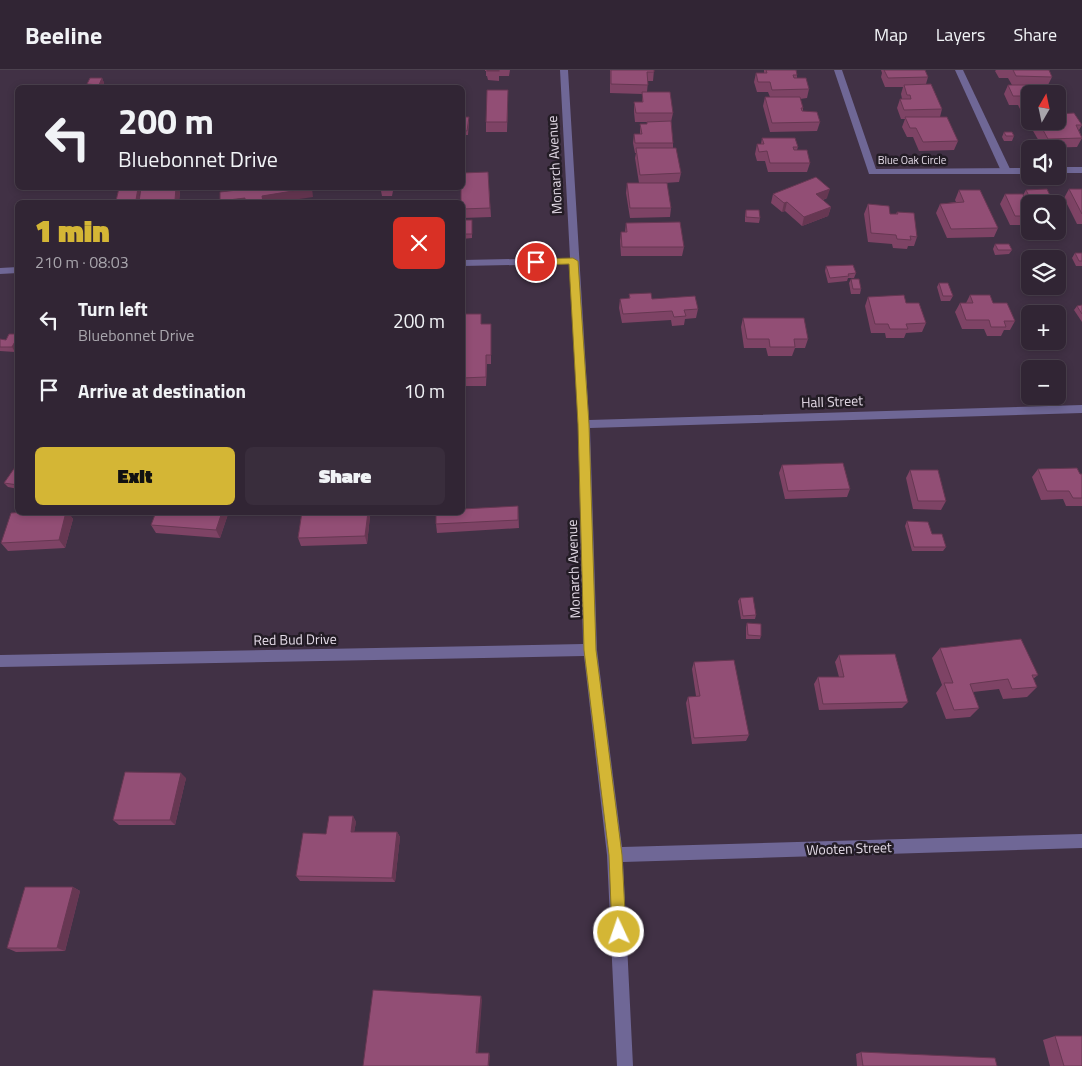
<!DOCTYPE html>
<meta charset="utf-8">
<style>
:root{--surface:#312534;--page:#392d3c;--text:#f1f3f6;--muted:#a8a5ac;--line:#4c424f;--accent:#d4b635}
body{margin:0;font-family:"Titillium Web",sans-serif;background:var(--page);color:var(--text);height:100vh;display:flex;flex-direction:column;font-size:19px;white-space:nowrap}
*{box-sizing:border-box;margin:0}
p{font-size:16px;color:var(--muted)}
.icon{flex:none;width:28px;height:28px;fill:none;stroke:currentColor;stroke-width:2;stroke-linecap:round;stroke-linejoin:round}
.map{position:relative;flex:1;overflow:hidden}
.sheet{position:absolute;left:15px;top:130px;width:450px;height:315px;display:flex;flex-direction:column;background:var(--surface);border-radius:8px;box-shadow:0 2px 8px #0003,0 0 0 1px var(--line)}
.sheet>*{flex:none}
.banner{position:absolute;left:15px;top:15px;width:450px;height:105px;border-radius:8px;box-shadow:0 2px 8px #0003,0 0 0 1px var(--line);background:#312534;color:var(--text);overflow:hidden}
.needle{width:32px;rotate:9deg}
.tools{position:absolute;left:1021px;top:15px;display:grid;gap:10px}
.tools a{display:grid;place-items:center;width:45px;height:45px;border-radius:8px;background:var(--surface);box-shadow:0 2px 8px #0003,0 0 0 1px var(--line);font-size:25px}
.pin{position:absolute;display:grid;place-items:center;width:42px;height:42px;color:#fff;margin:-21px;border:2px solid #fff;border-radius:50%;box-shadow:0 1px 5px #0007}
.me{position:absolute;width:55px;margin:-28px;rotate:357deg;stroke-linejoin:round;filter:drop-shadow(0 0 4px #0008)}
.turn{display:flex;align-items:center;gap:18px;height:105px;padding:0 20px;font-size:22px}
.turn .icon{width:65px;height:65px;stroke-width:2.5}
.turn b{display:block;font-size:35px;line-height:42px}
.round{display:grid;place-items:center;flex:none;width:52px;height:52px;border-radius:8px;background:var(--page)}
.head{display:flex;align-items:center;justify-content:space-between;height:85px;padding:0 20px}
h1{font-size:30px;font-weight:800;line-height:38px;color:var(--accent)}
.button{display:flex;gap:10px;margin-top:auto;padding:10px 20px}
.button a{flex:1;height:58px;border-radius:8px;background:var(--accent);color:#111;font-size:20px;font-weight:800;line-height:58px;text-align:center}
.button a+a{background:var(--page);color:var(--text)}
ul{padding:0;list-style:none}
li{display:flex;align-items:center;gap:15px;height:70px;padding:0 20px}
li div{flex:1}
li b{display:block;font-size:19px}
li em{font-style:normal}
header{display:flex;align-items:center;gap:30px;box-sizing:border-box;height:70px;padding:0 25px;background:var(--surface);border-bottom:1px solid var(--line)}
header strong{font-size:24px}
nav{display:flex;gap:28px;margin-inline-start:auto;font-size:18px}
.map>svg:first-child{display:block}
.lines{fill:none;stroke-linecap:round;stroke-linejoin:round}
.lane{fill:#6f6796;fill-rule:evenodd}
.street{fill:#6f6796;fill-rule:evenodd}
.wall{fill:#7e4365}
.shaded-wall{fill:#663752}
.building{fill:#924e75;stroke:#663752}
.route{fill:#d4b635;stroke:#8a7622}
.labels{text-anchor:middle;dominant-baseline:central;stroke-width:5;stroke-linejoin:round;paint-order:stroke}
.far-street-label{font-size:11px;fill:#e3dae6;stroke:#231c25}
.street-label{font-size:14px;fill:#e3dae6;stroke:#231c25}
</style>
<header>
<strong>Beeline</strong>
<nav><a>Map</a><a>Layers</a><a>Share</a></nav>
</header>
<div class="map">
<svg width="1082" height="996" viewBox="0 0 1082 996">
<rect width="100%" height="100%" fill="#413145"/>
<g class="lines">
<!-- lane -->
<path class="lane" d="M955 0H963L1011 101 1009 103 1006 104 1001 101Z"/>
<!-- street -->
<g class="street">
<path d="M560 0H568L589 350 1082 335V343L590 358 597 580 622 777 1082 764V778L623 792 633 996H617L607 785 584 586 0 597V585L583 574 578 354 570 194 462 196V190L570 188Z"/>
<path d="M834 0H842L876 99 1030 98V104H869Z"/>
<rect x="1058" y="97" width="24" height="6"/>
<path d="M18 197V203L0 204V198Z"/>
</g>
</g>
<!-- wall -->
<g class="wall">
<path d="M485 0H510L509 6H499V11L488 10 487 6H486V1H485Z"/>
<path d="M610 0H654L653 11H648L647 22 673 43 671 52 673 73V78L681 103 679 112 664 113 671 138 670 147 630 148 626 123 627 113H639L635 88 636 83H635L633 73 634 64H640V54H647V52H635L634 42V32H642V24L610 23Z"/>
<path d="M764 0H796L797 5V8L809 19 807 28 800 29 803 38V41L820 52 817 61 770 62 763 36 765 27H770L768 22H757L754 12 756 3H764Z"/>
<path d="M881 0H925L928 7 926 14 942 39 940 47 958 71 954 80 919 81 913 67H907L902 57 905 49H901L897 38 900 29H902L901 24 903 17H885L881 7 882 3Z"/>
<path d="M996 0H1049L1052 7 1048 15 1060 24 1058 30V24H1030V46L1024 47 1018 35H1009L1004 24 1008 15H1012L1008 8H999L995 1Z"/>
<path d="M102 8 104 13 101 18H88L87 14Z"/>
<path d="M508 29 507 62H486V52Z"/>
<path d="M462 47H469V52L468 65H462Z"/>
<path d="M1030 51H1058L1082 55 1079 60 1082 68 1077 77 1043 78 1029 54Z"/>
<path d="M1004 62 1014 66 1012 71H1004L1002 67Z"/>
<path d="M762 68 798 77 797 80 810 93 807 102H768L765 91H757L755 84 757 74H761Z"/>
<path d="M488 102 491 147 462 148V132Z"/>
<path d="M119 118H139L140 120 138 132H117L116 131Z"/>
<path d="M141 118H178L180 121 179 132H139Z"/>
<path d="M361 118H427L426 121H393L392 126H382L381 121H362Z"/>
<path d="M1047 119 1030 134V155H1010L1000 134 1005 124 1023 125 1026 120Z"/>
<path d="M1069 119H1082V154H1077L1064 128Z"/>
<path d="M959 120 998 158 994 167 947 168 936 143 940 134 956 132 955 130Z"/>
<path d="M773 124 827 128 823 130 831 137 828 146 802 156 785 141 782 142 771 133Z"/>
<path d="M868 134 890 144H896L897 142 917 167 914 176H908L907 179 893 178 892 174 868 172 864 144Z"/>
<path d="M746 140 760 148 759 153 745 152V145Z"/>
<path d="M462 150 472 155V168L462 169Z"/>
<path d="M626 153 684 177 682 186H621L620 171 621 162H625Z"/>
<path d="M995 174 1012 180 1009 184 995 185 993 179Z"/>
<path d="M1075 183H1082V196H1076L1072 188Z"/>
<path d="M826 196 856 203 854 208H848L847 211 828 213 825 201Z"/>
<path d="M851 209 861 219 860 224H851L849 213Z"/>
<path d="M939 213 953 226 950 231H941L937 217Z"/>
<path d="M629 224 698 239 696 248 685 249 684 255 672 256 671 250 622 253 619 238 620 229H629Z"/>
<path d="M970 225 993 233 1015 251 1010 260H1004L1001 266H987L984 259H962L955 242 960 233H966Z"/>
<path d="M868 227 906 233 926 253 922 262 906 263 904 268H886L885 263H871L865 236Z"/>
<path d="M1082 235V252L1074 240 1077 236Z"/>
<path d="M462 244 481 254 491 263V294H487L486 316H462Z"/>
<path d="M743 248 808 269 805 278H795L792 286H768L766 278H744L741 257Z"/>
<path d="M9 264 15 282 0 281V269L6 270Z"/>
<path d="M18 393V419L8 417 4 413Z"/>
<path d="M782 395 850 419 847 427 785 429 779 403Z"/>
<path d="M1038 399 1082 404V436H1066L1063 429 1041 430 1032 407Z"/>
<path d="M910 400 946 431 941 440 913 439 906 408Z"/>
<path d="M518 436 519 458 437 463 436 454Z"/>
<path d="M302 442H369L370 446 367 474 301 476 298 468Z"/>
<path d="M228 444 220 468 156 463 151 455Z"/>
<path d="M70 445 73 449 65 478 8 481 1 473Z"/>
<path d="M907 451 932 464 946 477 943 481H912L905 456Z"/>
<path d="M740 528 756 545 755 549H741L738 531Z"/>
<path d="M747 553 761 566 760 569H746V557Z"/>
<path d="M940 578 1038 605 1033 609 1037 617 1027 627 1003 629 999 619 973 622 979 638 970 647 946 649 936 623 942 615 932 588Z"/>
<path d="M839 585 908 632 902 638 819 640 814 614 818 607H839L835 592Z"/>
<path d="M694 592 749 665 746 671 692 674 686 633 688 627 696 626 692 599Z"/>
<path d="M186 708 175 755H119L113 750Z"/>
<path d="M353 746 356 752 354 762H397L400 767 395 812 300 811 296 806 326 764Z"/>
<path d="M73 817 80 821 65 881 16 882 7 878Z"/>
<path d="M1055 966 1082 996H1050L1043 970Z"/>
<path d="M861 982 997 996H857L856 984Z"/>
</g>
<!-- shaded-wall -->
<g class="shaded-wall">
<path d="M102 8 104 13 101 18H100L99 15Z"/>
<path d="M138 118H139L140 120 138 132H137L136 130Z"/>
<path d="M176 118H178L180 121 179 132H176L175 130Z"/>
<path d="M312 118 313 127 279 132H263L262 126Z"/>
<path d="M830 119 827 128 814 133 816 124Z"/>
<path d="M245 128 246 132H221L220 131Z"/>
<path d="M787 132 785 141 782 142 784 133Z"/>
<path d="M831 137 828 146 802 156 804 147Z"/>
<path d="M18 266V277L15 282 12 277Z"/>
<path d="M64 442H71L70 445 73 449 65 478 59 470Z"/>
<path d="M222 442H227L228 444 220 468 216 460Z"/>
<path d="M368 442H369L370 446 367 474 365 466Z"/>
<path d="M181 703 186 708 175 755 170 750Z"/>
<path d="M353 746 356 752 353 768 351 762Z"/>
<path d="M397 762 400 767 395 812 392 808Z"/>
<path d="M73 817 80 821 65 881 57 878Z"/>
<path d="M481 926 482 930 478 985 476 983Z"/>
<path d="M489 983 490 986 489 996H488Z"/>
</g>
<!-- building -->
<g class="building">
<rect x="487" y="0" width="12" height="1"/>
<path d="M611 0H654V2H647L648 15 611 14Z"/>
<path d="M766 0H796L797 5H793L794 8H806L809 19 772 20 770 12H758L756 3H767Z"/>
<path d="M884 0H925L928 7 888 8Z"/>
<path d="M1013 0H1049L1052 7 1016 6Z"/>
<path d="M90 8H102L99 15 87 14Z"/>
<path d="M931 14 942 39 904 40 900 29H911L910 25H907L904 15Z"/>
<path d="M1008 15H1055L1060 24H1030V37H1028L1022 26H1013Z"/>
<path d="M487 20H508L507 52H486Z"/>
<path d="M642 22H670L673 43H636L634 32H643Z"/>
<path d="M765 27H800L803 38H801L802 41 817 42 820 52 772 53Z"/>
<path d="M1074 43 1082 55H1076L1082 68 1048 69 1038 51H1058V44Z"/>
<path d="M462 47H469L467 61 462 60Z"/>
<path d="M905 47H947L958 71 923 72 916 58H910Z"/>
<path d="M671 51 673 73H635L634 64H642L640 54H647V52Z"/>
<path d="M1004 62H1012L1014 66H1006Z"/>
<path d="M762 68H795L798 77H793L794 80H807L810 93H770L767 81 759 82 757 74H764Z"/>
<path d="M636 78H676L681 103 640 105Z"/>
<path d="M488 102 490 138 462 139V132H461V118H462V103Z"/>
<path d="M816 107 830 119 816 124 831 137 804 147 787 132 784 133 773 124Z"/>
<path d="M627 113H667L671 138H630Z"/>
<path d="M119 118H138L136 130 116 131Z"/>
<path d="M141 118H176L175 130 150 132H139Z"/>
<path d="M246 118H311L262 126 263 132H245V128L220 131V122L246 119Z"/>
<path d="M1047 119 1054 134H1030V146H1015L1005 124H1023L1024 128H1030L1026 120Z"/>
<path d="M1069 119H1082V144Z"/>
<path d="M959 120H980L998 158 951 159 940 134 964 132Z"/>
<path d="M868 134 889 136 890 144H898L897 142 914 143 917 167 910 166 911 170 897 169 896 165 871 163Z"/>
<path d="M746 140H759L760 148 746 147Z"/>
<path d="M1058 140 1060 146H1058Z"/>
<rect x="462" y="150" width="10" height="14"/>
<path d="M680 152 684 177H622L621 162H627L626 153Z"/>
<path d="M995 174H1009L1012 180H998Z"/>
<path d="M1075 183H1082V191H1079Z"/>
<path d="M853 195 856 203 848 204 849 206 830 208 826 196Z"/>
<path d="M851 209H859L861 219H853Z"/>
<path d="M939 213H948L953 226H943Z"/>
<path d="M651 223 652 229 695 226 698 239 684 240 686 246 674 247 672 241 623 244 620 229 630 228 629 224Z"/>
<path d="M904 225 906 233H919L926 253 906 254 908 259H890L888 254H875L868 227Z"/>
<path d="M970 225H990L993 233H1007L1015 251H1004L1006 257H991L989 250H966L960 233H973Z"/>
<path d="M1082 235V244L1077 236Z"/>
<path d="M462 244H481V254H491V285H486V307L462 308Z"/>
<path d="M743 248H804L808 269H794L795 277H770L769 269H747Z"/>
<path d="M9 264H18V266L12 277H0V269L6 270Z"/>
<path d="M18 393V415L4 413Z"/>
<path d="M843 393 850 419 788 421 782 395Z"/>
<path d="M1077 398 1080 404H1082V428H1073L1069 421H1047L1038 399Z"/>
<path d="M910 400H938L946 431H918Z"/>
<path d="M518 436V450L436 454V442H462V439Z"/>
<path d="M25 442H66L59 470 1 473 11 443Z"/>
<path d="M156 442H222L216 460 151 455Z"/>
<path d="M302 442H368L365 466 298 468Z"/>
<path d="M907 451 928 452 932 464H942L946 477H914Z"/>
<path d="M753 527 756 545 743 546 740 528Z"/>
<path d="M747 553 761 554V566L748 565Z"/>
<path d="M1021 569 1038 605H1032L1037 617 1012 619 1008 609 970 614 979 638 954 640 944 613H953L940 578Z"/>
<path d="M895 584 908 632 823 634 818 607H844L839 585Z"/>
<path d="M734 590 749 665 694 668 688 627 700 626 694 592Z"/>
<path d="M125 702 181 703 170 750H113Z"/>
<path d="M329 746H353L351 762H397L392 808 296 806 303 763 326 764Z"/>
<path d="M25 817H73L57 878H7Z"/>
<path d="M373 920 481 926 476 983H489L488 996H363Z"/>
<path d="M1055 966H1082V996H1064Z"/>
<path d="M861 982 995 988 997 996H863Z"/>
</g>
<!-- route -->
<path class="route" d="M573 188 578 191 589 354 596 580 622 785 626 862 624 867 619 869 614 867 612 862 609 785 584 580 578 354 569 194 536 195 532 192 536 189Z"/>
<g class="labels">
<!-- far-street labels -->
<g class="far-street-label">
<text x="912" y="90">Blue Oak Circle</text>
</g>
<!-- street labels -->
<g class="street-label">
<text transform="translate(554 95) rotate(-93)">Monarch Avenue</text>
<text transform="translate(832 331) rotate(-2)">Hall Street</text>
<text transform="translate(573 499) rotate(-92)">Monarch Avenue</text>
<text transform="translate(295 569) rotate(-1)">Red Bud Drive</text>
<text transform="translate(849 778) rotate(-2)">Wooten Street</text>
</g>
</g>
</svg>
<div class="tools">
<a><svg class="needle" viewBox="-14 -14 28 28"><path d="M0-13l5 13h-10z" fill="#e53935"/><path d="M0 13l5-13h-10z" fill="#a8a5ac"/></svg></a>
<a><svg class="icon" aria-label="sound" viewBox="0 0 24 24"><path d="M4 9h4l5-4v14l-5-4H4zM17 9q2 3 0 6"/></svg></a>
<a><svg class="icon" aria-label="search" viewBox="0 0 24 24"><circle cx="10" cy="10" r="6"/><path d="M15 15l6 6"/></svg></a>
<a><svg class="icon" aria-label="layers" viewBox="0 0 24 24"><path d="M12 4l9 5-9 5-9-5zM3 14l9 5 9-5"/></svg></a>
<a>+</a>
<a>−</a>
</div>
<div class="pin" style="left:536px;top:192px;background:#d93025"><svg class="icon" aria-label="arrive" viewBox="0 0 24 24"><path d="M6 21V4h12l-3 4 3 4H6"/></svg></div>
<svg class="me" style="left:619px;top:862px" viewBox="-20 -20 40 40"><circle r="17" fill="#d4b635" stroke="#fff" stroke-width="3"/><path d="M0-11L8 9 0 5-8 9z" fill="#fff"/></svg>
<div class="banner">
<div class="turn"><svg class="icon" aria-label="left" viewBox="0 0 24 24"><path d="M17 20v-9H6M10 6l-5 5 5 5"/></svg><div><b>200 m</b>Bluebonnet Drive</div></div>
</div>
<section class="sheet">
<div class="head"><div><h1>1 min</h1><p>210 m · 08:03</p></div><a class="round" style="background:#d93025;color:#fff"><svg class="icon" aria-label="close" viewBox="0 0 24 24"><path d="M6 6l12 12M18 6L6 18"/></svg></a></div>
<ul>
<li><svg class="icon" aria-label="left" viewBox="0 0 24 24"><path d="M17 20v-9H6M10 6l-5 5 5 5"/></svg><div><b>Turn left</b><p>Bluebonnet Drive</p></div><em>200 m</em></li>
<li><svg class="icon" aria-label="arrive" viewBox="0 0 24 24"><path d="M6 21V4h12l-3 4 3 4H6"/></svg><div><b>Arrive at destination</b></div><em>10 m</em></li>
</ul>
<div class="button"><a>Exit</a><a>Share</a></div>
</section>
</div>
